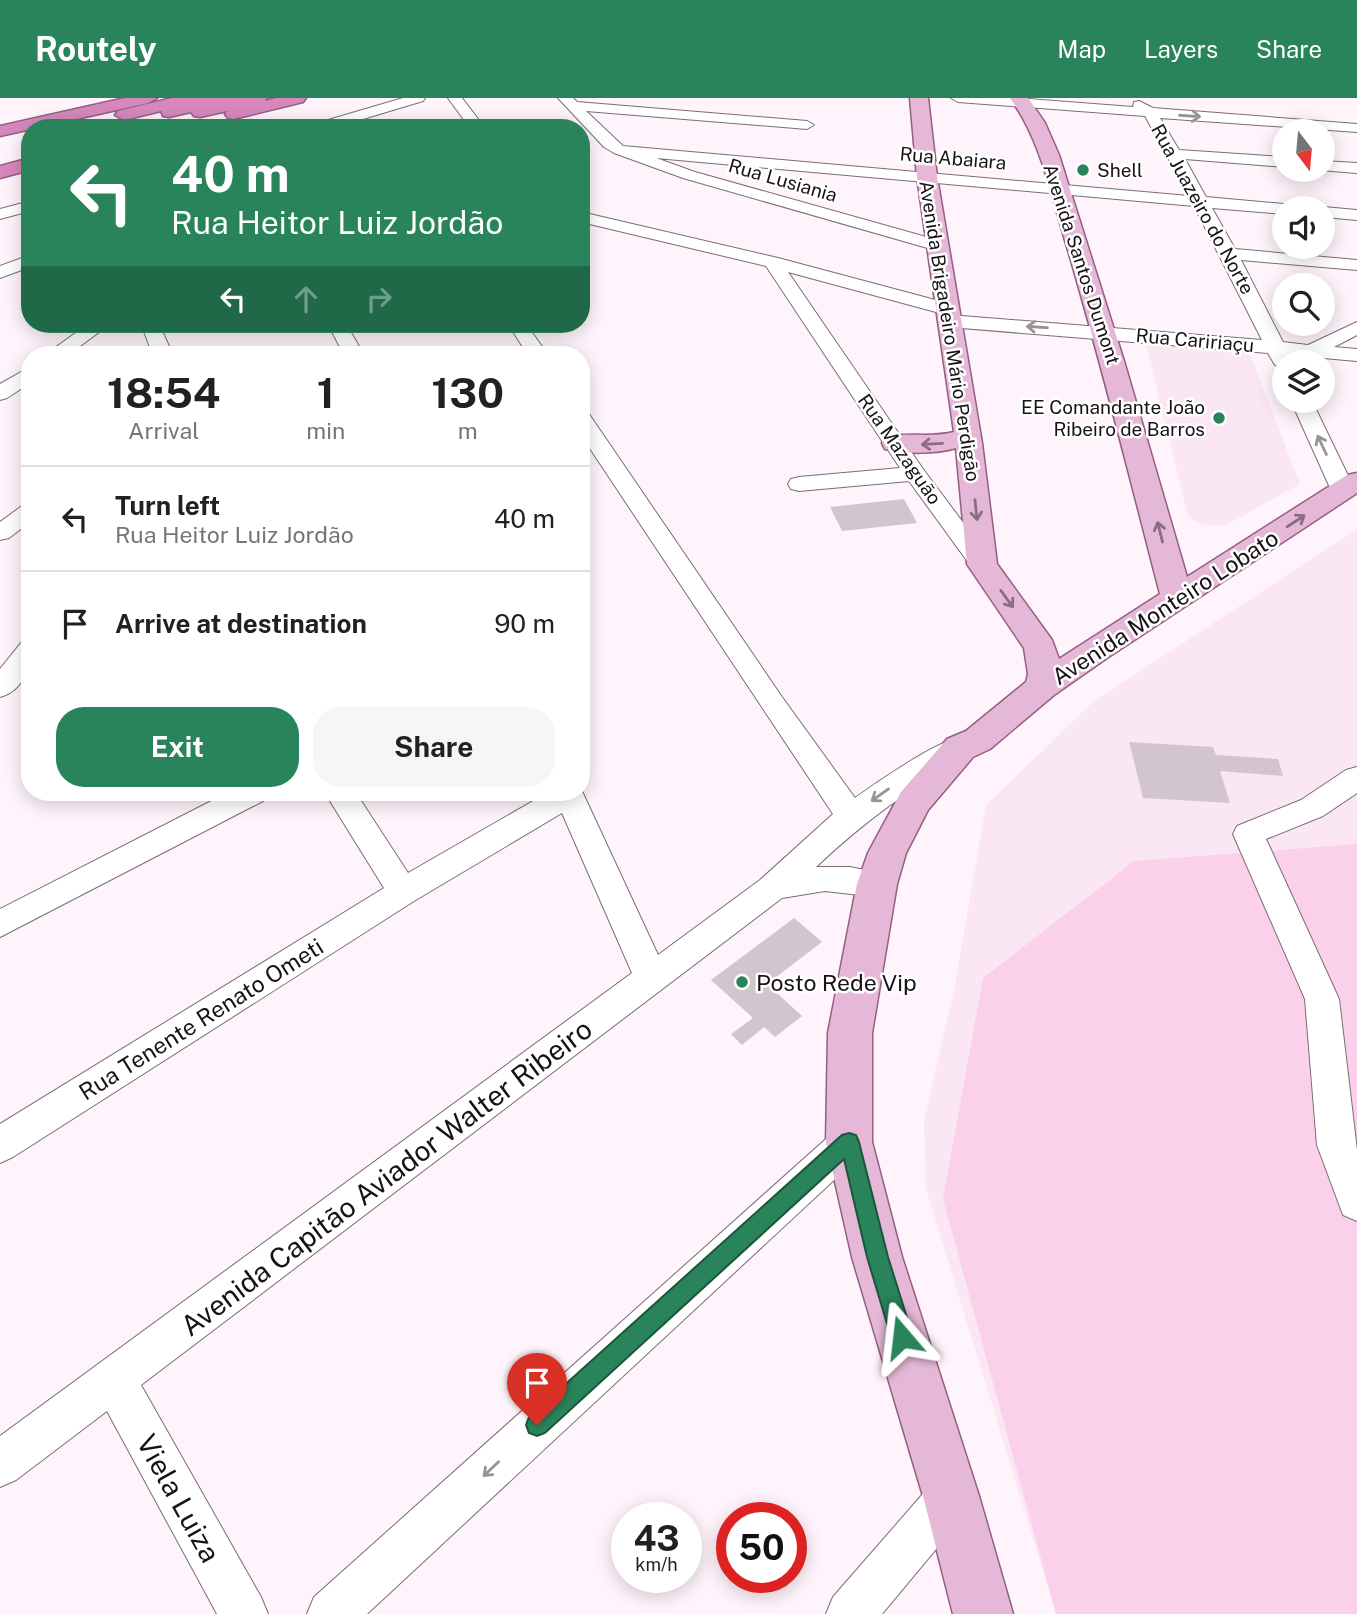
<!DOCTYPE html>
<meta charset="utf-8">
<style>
:root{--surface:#fff;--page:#f6f6f6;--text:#202124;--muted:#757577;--line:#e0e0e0;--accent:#29845b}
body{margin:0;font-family:"Public Sans",sans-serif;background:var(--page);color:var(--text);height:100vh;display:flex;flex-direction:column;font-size:26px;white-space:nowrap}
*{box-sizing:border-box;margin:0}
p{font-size:23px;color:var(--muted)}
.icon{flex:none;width:38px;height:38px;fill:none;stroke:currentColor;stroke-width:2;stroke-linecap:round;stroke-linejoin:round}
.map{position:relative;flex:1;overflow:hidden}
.details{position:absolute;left:21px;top:248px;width:569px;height:455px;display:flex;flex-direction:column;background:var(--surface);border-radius:28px;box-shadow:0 4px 18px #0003}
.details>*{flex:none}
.guide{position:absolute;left:21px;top:21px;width:569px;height:214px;border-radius:28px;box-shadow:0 4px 18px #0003;background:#29845b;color:#fff;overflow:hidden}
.needle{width:46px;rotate:164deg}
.fabs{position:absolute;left:1272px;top:21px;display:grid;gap:14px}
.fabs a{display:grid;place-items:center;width:63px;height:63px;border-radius:50%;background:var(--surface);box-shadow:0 4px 18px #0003;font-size:35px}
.speed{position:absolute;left:611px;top:1404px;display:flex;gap:14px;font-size:35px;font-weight:700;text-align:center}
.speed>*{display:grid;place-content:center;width:91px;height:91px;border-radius:50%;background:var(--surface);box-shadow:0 4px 18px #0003;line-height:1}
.speed small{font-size:18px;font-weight:400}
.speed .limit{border:10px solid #d22;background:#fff;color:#111}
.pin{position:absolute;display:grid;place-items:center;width:60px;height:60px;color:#fff;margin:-72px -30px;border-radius:50% 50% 50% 0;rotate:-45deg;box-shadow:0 0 7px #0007}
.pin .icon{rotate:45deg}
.me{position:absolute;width:77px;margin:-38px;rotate:343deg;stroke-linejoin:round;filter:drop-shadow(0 0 5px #0008)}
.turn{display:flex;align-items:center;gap:24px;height:147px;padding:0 35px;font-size:32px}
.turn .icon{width:91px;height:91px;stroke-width:2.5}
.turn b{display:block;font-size:49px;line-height:60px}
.lanes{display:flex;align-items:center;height:66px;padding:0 35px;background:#0003;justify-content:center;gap:35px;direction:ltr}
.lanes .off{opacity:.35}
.eta{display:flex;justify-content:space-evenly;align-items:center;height:119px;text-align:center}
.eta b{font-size:42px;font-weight:700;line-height:49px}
.button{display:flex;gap:14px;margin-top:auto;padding:14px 35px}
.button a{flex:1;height:80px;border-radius:28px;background:var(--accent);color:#fff;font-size:28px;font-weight:700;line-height:80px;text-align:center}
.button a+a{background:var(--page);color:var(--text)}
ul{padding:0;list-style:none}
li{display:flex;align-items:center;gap:21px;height:105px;padding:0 35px;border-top:2px solid var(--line)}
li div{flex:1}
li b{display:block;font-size:26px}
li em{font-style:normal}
header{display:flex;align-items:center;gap:42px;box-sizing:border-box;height:98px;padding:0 35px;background:var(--accent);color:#fff}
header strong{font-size:33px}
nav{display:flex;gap:38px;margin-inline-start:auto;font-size:24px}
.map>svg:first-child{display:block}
.built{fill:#fbe7f4}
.green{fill:#fbd0eb}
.building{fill:#d2c5cd}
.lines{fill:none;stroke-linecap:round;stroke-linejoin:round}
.minor-casing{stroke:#796e75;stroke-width:2}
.major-casing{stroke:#935f82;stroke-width:3}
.highway-casing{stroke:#935f82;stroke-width:3}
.minor{fill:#fff;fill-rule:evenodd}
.major{fill:#e6b8d7;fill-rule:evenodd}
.highway{fill:#d688bd;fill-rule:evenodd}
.oneway{stroke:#979496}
.oneway2{stroke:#896d80}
.route{fill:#29845b;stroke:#1b563b;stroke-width:2}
.poi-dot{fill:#29845b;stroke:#fff;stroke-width:2.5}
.labels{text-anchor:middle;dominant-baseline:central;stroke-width:5;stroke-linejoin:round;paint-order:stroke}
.far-street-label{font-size:19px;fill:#171215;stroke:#fff}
.far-poi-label{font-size:19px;fill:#171215;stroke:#fff;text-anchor:start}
.street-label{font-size:23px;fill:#171215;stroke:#fff}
.poi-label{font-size:23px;fill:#171215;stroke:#fff;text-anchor:start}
.near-street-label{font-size:28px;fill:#171215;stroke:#fff}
</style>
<header>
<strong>Routely</strong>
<nav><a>Map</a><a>Layers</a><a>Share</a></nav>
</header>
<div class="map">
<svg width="1357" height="1516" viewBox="0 0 1357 1516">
<rect width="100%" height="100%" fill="#fff4fb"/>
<!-- built -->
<g class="built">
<path d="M1146 247 1249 253 1300 386 1224 428 1204 427 1188 419Z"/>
<path d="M1357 431V1516H1056L926 1091 924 1021 954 892 986 707 1093 604Z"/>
</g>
<!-- green -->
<path class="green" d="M1357 746V1516H1056L943 1101 983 880 1134 763Z"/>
<!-- building -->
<g class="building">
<path d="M904 401 917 425 842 433 830 409Z"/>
<path d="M1129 644 1213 649 1216 657 1278 661 1283 678 1220 673 1230 705 1143 700Z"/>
<path d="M794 820 822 844 767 886 802 918 775 939 764 929 742 947 731 936 753 920 711 882Z"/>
</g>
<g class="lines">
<!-- minor casing -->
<g class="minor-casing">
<g id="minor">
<path d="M403 0H425L423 3 333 30H309L311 27Z"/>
<path d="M448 0H462L485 30H470Z"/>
<path d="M558 0H573L577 4 807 23 814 27 807 31 586 13 623 48 1189 98 1145 18 958 4 951 0H1015L1133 9 1134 4 1139 3 1153 10 1357 26V34L1160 20 1179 52 1284 59V69L1185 61 1206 99 1284 106 1292 110H1284V116L1212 110 1235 151 1357 162V172L1241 162 1283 244 1308 247 1357 224V237L1334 249 1357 251V263L1289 257 1292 263 1284 264 1282 269 1275 267 1268 255 949 229 939 223 949 217 1262 242 1194 108 656 60 695 74 944 144 947 148 938 153 683 80 614 55 604 49Z"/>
<path d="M1323 63 1357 65V75L1319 72H1323Z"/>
<path d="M30 103V113L0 121V111Z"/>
<path d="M1323 109 1357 112V122L1323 119V110H1318Z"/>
<path d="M581 114 778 160 954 207 956 211 947 217 788 174 923 371 994 466 991 471 982 473 973 471 909 383 799 393 791 391 788 386 791 381 799 379 900 370 766 168 581 124Z"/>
<path d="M30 157V169L0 180V168Z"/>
<path d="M88 226H110L68 257H45Z"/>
<path d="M141 226H159L173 257H153Z"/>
<path d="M328 226H346L364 257H344Z"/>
<path d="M508 226H526L548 257H528Z"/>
<path d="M30 269V285L7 300 0 302V286Z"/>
<path d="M1291 303H1312L1355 392 1351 397H1335L1331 392Z"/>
<path d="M581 315 589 316 782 599 855 700C873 687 938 642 957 641 959 641 967 643 968 644L973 651 968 658C909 691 866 722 816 769H850L888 777 893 786 888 795 877 799 825 793 782 800 141 1287 261 1499 268 1516H217L107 1313 16 1382 0 1389V1338L632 875 562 715 414 803 13 1059 0 1065V1026L384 790 325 695H356L408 775 547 695H581V691L658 857 760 782 833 716 581 337Z"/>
<path d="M30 406V424L9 440 0 442V424L22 408Z"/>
<path d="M30 542C30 566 26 592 0 599V571L21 545Z"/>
<path d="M1357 669V695L1323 718 1266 741 1339 901 1357 1052V1123L1343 1117 1317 1047 1305 901 1233 736 1237 728 1301 702 1346 672Z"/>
<path d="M227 695H267L263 703 0 839V811Z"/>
<path d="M849 1026 862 1032 868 1044 862 1056 367 1516H307L314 1499 836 1032Z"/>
<path d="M951 1375 967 1382 974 1398 967 1414 882 1516H826L833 1499 935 1382Z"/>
</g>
</g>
<!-- major casing -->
<g class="major-casing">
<path id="major" d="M910 0H928L937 79 982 345 997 466 1052 542 1059 561 1160 496C1130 380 1101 264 1067 149 1051 98 1042 44 1010 0H1028L1045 25 1059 57 1124 263 1187 479 1347 377 1357 375V395L1107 560 1054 597 990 651 973 659 928 712 906 755 897 786 872 935V1044L902 1159 979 1398 1013 1516H953L923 1398 852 1159 826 1044 828 935 857 786 868 755 901 694 947 641 966 633 1026 584 1028 576 1024 550 967 466 956 350C935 356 906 356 885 351L882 345 885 339C908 334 932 340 954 334L917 79Z"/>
</g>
<!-- highway casing -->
<g class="highway-casing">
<g id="highway">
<path d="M125 0H157L148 5 0 38V28Z"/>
<path d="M172 0H267L265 3 276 0H306L303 4 234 21 228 20 225 16 227 13 200 19 194 18 191 14 169 19 163 18 161 13 124 22 115 17 118 13Z"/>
<path d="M30 60V72L0 80V68Z"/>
</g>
</g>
<!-- minor -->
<use href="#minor" class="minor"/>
<!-- major -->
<use href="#major" class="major"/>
<!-- highway -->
<use href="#highway" class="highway"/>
</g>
<!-- one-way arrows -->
<defs><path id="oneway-shaft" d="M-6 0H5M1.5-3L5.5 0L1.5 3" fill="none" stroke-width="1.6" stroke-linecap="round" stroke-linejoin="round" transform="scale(1.75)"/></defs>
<g class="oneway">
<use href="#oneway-shaft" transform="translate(1190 18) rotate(4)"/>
<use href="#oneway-shaft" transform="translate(1037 229) rotate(-176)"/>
<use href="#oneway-shaft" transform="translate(1322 347) rotate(-115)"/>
<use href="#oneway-shaft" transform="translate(880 697) rotate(145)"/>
<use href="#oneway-shaft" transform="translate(491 1371) rotate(136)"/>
</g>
<g class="oneway2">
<use href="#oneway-shaft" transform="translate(932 346) rotate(177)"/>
<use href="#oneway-shaft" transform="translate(976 412) rotate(84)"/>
<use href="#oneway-shaft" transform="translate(1296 423) rotate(-33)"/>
<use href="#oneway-shaft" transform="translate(1160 434) rotate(-104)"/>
<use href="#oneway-shaft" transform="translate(1007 501) rotate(54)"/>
</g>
<!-- route -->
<path class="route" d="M849 1035 856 1037 859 1044 888 1159 913 1239 910 1246 902 1249 894 1246 891 1239 867 1159 844 1061 545 1335 537 1338 529 1335 526 1327 529 1319 842 1037Z"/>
<!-- markers -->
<g class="poi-dot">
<circle cx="1083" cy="72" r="7"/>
<circle cx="1219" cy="320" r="7"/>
<circle cx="742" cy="884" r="7"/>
</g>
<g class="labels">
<!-- far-street labels -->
<g class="far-street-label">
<text transform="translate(953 60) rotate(5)">Rua Abaiara</text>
<text transform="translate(783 82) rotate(16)">Rua Lusiania</text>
<text transform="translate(1203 111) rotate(61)">Rua Juazeiro do Norte</text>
<text transform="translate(1082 166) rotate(72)">Avenida Santos Dumont</text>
<text transform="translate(950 233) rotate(81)">Avenida Brigadeiro Mário Perdigão</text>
<text transform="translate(1195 242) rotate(5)">Rua Caririaçu</text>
<text transform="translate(900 351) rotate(55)">Rua Mazaguão</text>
</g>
<!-- far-poi labels -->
<g class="far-poi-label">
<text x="1097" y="72">Shell</text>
<text x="1205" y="309" text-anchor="end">EE Comandante João<tspan x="1205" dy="22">Ribeiro de Barros</tspan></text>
</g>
<!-- street labels -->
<g class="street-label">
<text transform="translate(1165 509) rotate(-33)">Avenida Monteiro Lobato</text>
<text transform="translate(201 921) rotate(-32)">Rua Tenente Renato Ometi</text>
</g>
<!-- poi labels -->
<g class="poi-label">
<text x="756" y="884">Posto Rede Vip</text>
</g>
<!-- near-street labels -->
<g class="near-street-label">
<text transform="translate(386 1079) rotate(-37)">Avenida Capitão Aviador Walter Ribeiro</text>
<text transform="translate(179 1400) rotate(61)">Viela Luiza</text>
</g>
</g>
</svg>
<div class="fabs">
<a><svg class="needle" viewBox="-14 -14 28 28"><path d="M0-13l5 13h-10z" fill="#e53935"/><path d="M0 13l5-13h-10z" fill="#757577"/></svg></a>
<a><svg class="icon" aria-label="sound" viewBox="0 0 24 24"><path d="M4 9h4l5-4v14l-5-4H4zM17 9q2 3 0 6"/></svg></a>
<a><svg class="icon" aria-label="search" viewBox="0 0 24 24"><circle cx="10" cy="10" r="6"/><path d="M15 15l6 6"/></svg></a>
<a><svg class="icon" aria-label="layers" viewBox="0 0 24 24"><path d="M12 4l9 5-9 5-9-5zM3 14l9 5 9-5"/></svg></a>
</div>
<div class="speed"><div>43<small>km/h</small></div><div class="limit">50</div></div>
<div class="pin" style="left:537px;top:1327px;background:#d93025"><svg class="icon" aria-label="arrive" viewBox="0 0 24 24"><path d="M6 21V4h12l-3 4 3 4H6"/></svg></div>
<svg class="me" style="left:902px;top:1239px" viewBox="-20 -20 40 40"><path d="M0-17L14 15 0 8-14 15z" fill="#29845b" stroke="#fff" stroke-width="4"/></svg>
<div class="guide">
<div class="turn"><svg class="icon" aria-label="left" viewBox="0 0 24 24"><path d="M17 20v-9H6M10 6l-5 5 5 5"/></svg><div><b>40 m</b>Rua Heitor Luiz Jordão</div></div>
<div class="lanes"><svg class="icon" aria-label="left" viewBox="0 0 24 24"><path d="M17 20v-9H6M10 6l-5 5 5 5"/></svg><svg class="icon off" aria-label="ahead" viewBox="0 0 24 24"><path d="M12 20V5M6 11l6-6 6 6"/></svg><svg class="icon off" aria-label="right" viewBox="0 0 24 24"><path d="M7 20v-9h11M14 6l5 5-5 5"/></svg></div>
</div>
<section class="details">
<div class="eta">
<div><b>18:54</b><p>Arrival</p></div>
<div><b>1</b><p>min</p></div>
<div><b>130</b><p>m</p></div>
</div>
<ul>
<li><svg class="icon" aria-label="left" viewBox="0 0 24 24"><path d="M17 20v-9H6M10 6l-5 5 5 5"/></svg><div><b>Turn left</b><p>Rua Heitor Luiz Jordão</p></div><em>40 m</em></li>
<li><svg class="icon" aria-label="arrive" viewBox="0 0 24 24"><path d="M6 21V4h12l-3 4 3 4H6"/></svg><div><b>Arrive at destination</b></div><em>90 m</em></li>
</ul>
<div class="button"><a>Exit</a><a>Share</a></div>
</section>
</div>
